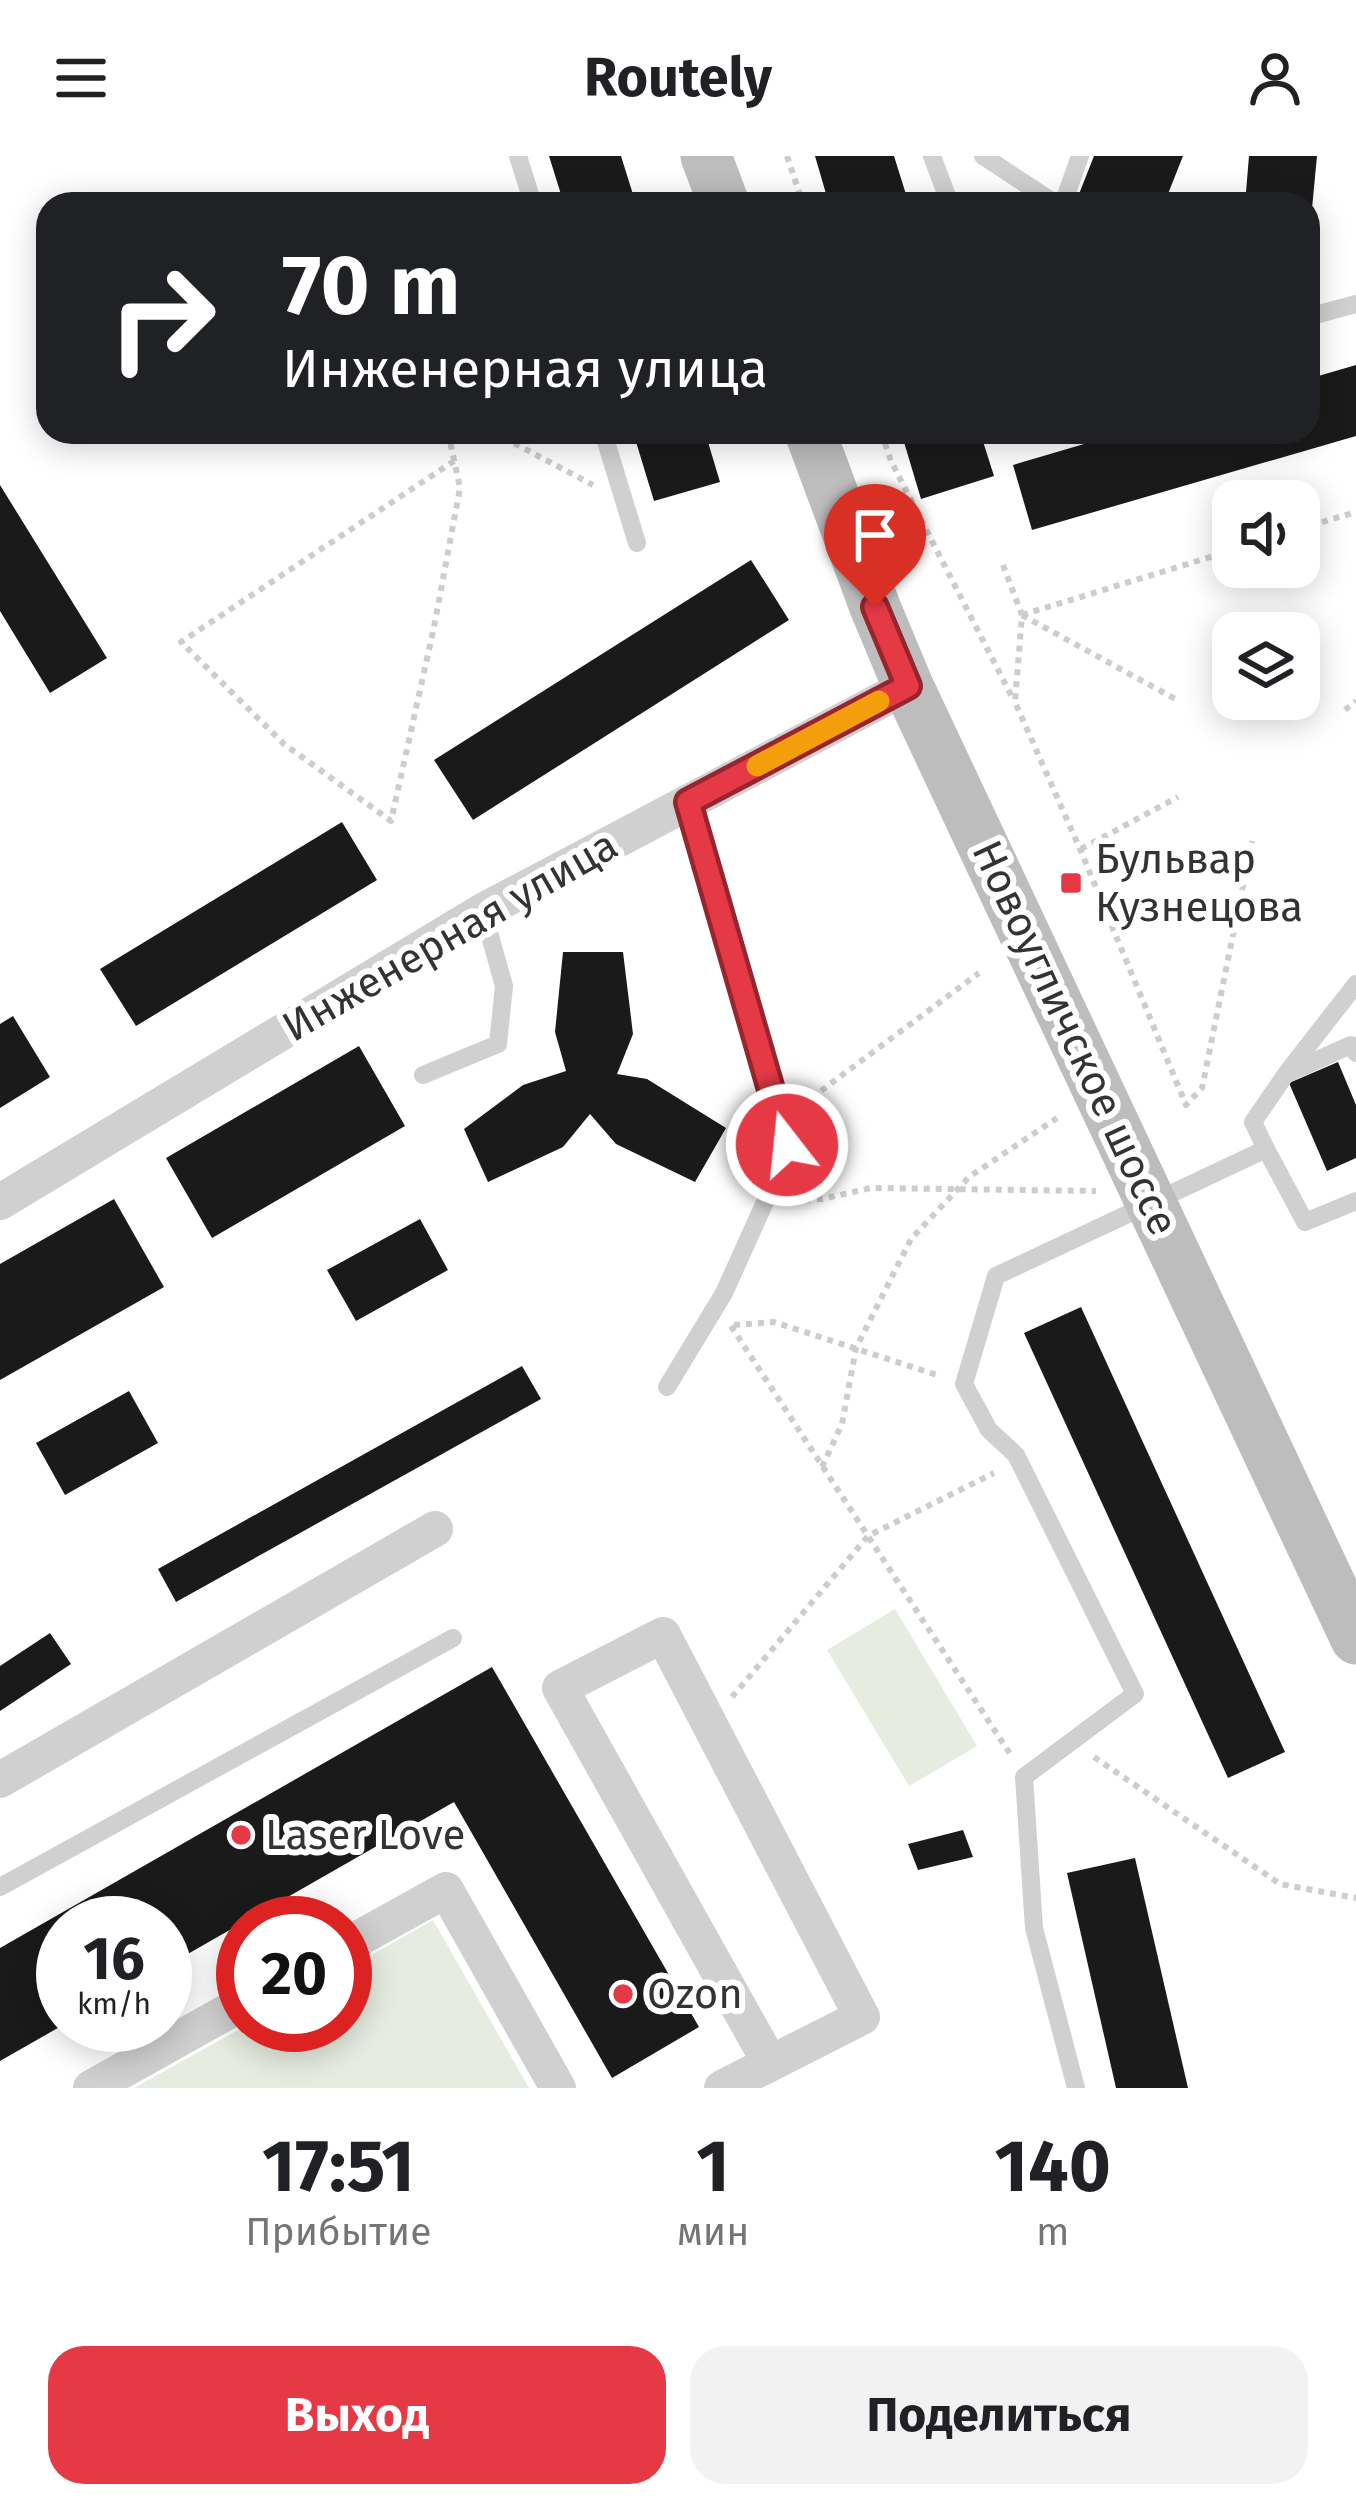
<!DOCTYPE html>
<html lang="ru">
<meta charset="utf-8">
<style>
:root{--surface:#fff;--page:#f2f2f2;--text:#202124;--muted:#757577;--accent:#e63946}
body{margin:0;font-family:"Fira Sans",sans-serif;background:var(--page);color:var(--text);height:100vh;display:flex;flex-direction:column;font-size:45px;white-space:nowrap}
*{box-sizing:border-box;margin:0}
p{font-size:39px;color:var(--muted)}
.icon{flex:none;width:66px;height:66px;fill:none;stroke:currentColor;stroke-width:2;stroke-linecap:round;stroke-linejoin:round}
.map{position:relative;height:1932px;overflow:hidden}
.details{display:flex;flex-direction:column;background:var(--surface);flex:1}
.details>*{flex:none}
.banner{position:absolute;left:36px;top:36px;width:1284px;height:252px;border-radius:36px;box-shadow:0 6px 30px #0003;background:#202124;color:#fff;overflow:hidden}
.buttons{position:absolute;left:1212px;top:324px;display:grid;gap:24px}
.buttons a{display:grid;place-items:center;width:108px;height:108px;border-radius:24px;background:var(--surface);box-shadow:0 6px 30px #0003;font-size:60px}
.speed{position:absolute;left:36px;top:1740px;display:flex;gap:24px;font-size:60px;font-weight:700;text-align:center}
.speed>*{display:grid;place-content:center;width:156px;height:156px;border-radius:50%;background:var(--surface);box-shadow:0 6px 30px #0003;line-height:1}
.speed small{font-size:30px;font-weight:400}
.speed .limit{border:18px solid #d22;background:#fff;color:#111}
.pin{position:absolute;display:grid;place-items:center;width:102px;height:102px;color:#fff;margin:-123px -51px;border-radius:50% 50% 50% 0;rotate:-45deg;box-shadow:0 0 12px #0007}
.pin .icon{rotate:45deg}
.me{position:absolute;width:132px;margin:-66px;rotate:344deg;stroke-linejoin:round;filter:drop-shadow(0 0 9px #0008)}
.turn{display:flex;align-items:center;gap:42px;height:252px;padding:0 48px;font-size:54px}
.turn .icon{width:156px;height:156px;stroke-width:2.5}
.turn b{display:block;font-size:84px;line-height:102px}
.eta{display:flex;justify-content:space-evenly;align-items:center;height:204px;text-align:center}
.eta b{font-size:72px;font-weight:700;line-height:84px}
.button{display:flex;gap:24px;margin-top:auto;padding:24px 48px}
.button a{flex:1;height:138px;border-radius:36px;background:var(--accent);color:#fff;font-size:48px;font-weight:700;line-height:138px;text-align:center}
.button a+a{background:var(--page);color:var(--text)}
header{display:flex;justify-content:space-between;align-items:center;height:156px;padding:0 48px;background:var(--surface);font-size:54px;font-weight:700}
.map>svg:first-child{display:block}
.green{fill:#e6ecdf}
.building{fill:#1a1a1a}
.lines{fill:none;stroke-linecap:round;stroke-linejoin:round}
.path{stroke:#cdcdcd;stroke-width:6;stroke-dasharray:6 6;stroke-linecap:butt}
.lane{stroke:#d0d0d0;stroke-width:18}
.street{stroke:#d0d0d0;stroke-width:36}
.secondary{stroke:#bdbdbd;stroke-width:51}
.route-casing{stroke:#96252e;stroke-width:30}
.route{stroke:#e63946;stroke-width:21}
.slow{stroke:#f59e0b;stroke-width:21}
.poi-dot{fill:#e63946;stroke:#fff;stroke-width:4.5}
.labels{text-anchor:middle;dominant-baseline:central;stroke-width:12;stroke-linejoin:round;paint-order:stroke}
.poi-label{font-size:42px;fill:#333;stroke:#fff;text-anchor:start}
.street-label{font-size:42px;fill:#333;stroke:#fff}
</style>
<header><svg class="icon" aria-label="menu" viewBox="0 0 24 24"><path d="M4 6h16M4 12h16M4 18h16"/></svg>Routely<svg class="icon" aria-label="person" viewBox="0 0 24 24"><circle cx="12" cy="8" r="4"/><path d="M4 21q1-7 8-7t8 7"/></svg></header>
<div class="map">
<svg width="1356" height="1932" viewBox="0 0 1356 1932">
<rect width="100%" height="100%" fill="#fff"/>
<!-- green -->
<g class="green">
<path d="M895 1453 977 1590 909 1630 827 1494Z"/>
<path d="M433 1764 529 1932H134L247 1869H345V1814Z"/>
</g>
<!-- building -->
<g class="building">
<path d="M549 0H621L636 48H564Z"/>
<path d="M815 0H894L909 48H829Z"/>
<path d="M1094 0H1183L1164 48H1105L1079 38Z"/>
<path d="M1249 0H1317L1311 63 1308 62V48H1245Z"/>
<path d="M1356 209V280L1032 374 1013 309 1125 276H1308V223Z"/>
<path d="M633 276H705L720 326 654 345Z"/>
<path d="M901 276H980L994 320 921 343Z"/>
<path d="M0 329 107 502 50 537 0 455Z"/>
<path d="M751 404 789 464 473 664 434 604Z"/>
<path d="M342 666 377 724 136 870 100 813Z"/>
<path d="M563 796H623L633 878 617 918 647 923 726 972 695 1026 616 988 590 958 563 991 488 1026 464 973 523 929 566 915 555 876Z"/>
<path d="M13 860 50 921 0 952V868Z"/>
<path d="M359 890 405 970 212 1082 166 1002Z"/>
<path d="M1338 906 1356 949V1002L1327 1015 1289 927Z"/>
<path d="M114 1043 164 1131 0 1224V1108Z"/>
<path d="M420 1063 448 1114 356 1165 327 1114Z"/>
<path d="M1081 1151 1285 1596 1228 1622 1024 1177Z"/>
<path d="M522 1210 541 1243 176 1446 158 1413Z"/>
<path d="M129 1235 158 1287 65 1339 36 1287Z"/>
<path d="M50 1477 71 1508 0 1555V1510Z"/>
<path d="M492 1511 699 1871 612 1922 454 1646 165 1811V1767H63V1869L0 1905V1792Z"/>
<path d="M963 1674 973 1701 918 1714 908 1688Z"/>
<path d="M1135 1702 1188 1932H1116L1067 1717Z"/>
</g>
<g class="lines">
<!-- path -->
<g class="path">
<path d="M787 0 803 48"/>
<path d="M448 276 460 332 434 471 391 665 284 588 181 486 454 305"/>
<path d="M493 276 593 329"/>
<path d="M881 276 891 305 1013 543"/>
<path d="M1299 373 1356 356"/>
<path d="M1003 409 1022 459 1015 546 1080 693 1186 949 1202 932 1252 685"/>
<path d="M1022 459 1233 394"/>
<path d="M1022 459 1179 545"/>
<path d="M1345 554 1356 545"/>
<path d="M1081 693 1178 641"/>
<path d="M802 949 979 817"/>
<path d="M793 1045 822 1043 871 1032 1096 1035"/>
<path d="M734 1169 774 1166 940 1220"/>
<path d="M731 1170 1012 1601"/>
<path d="M822 1311 842 1268 856 1192 911 1083 969 1021 1057 962"/>
<path d="M732 1541 868 1380 994 1317"/>
<path d="M1094 1601 1280 1728 1356 1742"/>
</g>
<!-- lane -->
<g class="lane">
<path d="M518 0 533 48"/>
<path d="M932 0 950 48"/>
<path d="M983 0 1056 48"/>
<path d="M1063 48 1080 0"/>
<path d="M1308 161 1356 148"/>
<path d="M603 276 637 387"/>
<path d="M1289 914 1356 828"/>
<path d="M423 919 498 888 504 830 483 755"/>
<path d="M1266 993 1253 966 1286 918 1351 889 1356 897"/>
<path d="M667 1231 724 1137 765 1046 786 989 688 646"/>
<path d="M0 1731 453 1482"/>
<path d="M1076 1932 1034 1772 1024 1621 1135 1538 1016 1299 989 1274 964 1228 996 1120 1266 993 1305 1066 1356 1045"/>
</g>
<!-- street -->
<g class="street">
<path d="M0 1046 483 755 908 530"/>
<path d="M0 1624 435 1373"/>
<path d="M345 1790 446 1734 558 1932"/>
<path d="M91 1932 243 1847"/>
<path d="M722 1932 862 1861 663 1479 560 1532 770 1907"/>
</g>
<!-- secondary -->
<g class="secondary">
<path d="M706 0 724 48"/>
<path d="M810 276 875 451 908 530 1356 1483"/>
</g>
</g>
<g class="lines">
<!-- route casing -->
<g class="route-casing">
<path id="route" d="M787 989 688 646 908 530 875 451"/>
</g>
<!-- route -->
<use href="#route" class="route"/>
<!-- slow -->
<path class="slow" d="M757 610 879 545"/>
</g>
<!-- markers -->
<g class="poi-dot">
<rect x="1059" y="715" width="24" height="24" rx="6"/>
<circle cx="241" cy="1679" r="12"/>
<circle cx="623" cy="1838" r="12"/>
</g>
<g class="labels">
<!-- poi labels -->
<g class="poi-label">
<text x="1095" y="703">Бульвар<tspan x="1095" dy="48">Кузнецова</tspan></text>
<text x="265" y="1679">Laser Love</text>
<text x="647" y="1838">Ozon</text>
</g>
<!-- street labels -->
<g class="street-label">
<text transform="translate(450 780) rotate(-30)">Инженерная улица</text>
<text transform="translate(1075 882) rotate(65)">Новоугличское шоссе</text>
</g>
</g>
</svg>
<div class="buttons">
<a><svg class="icon" aria-label="sound" viewBox="0 0 24 24"><path d="M4 9h4l5-4v14l-5-4H4zM17 9q2 3 0 6"/></svg></a>
<a><svg class="icon" aria-label="layers" viewBox="0 0 24 24"><path d="M12 4l9 5-9 5-9-5zM3 14l9 5 9-5"/></svg></a>
</div>
<div class="speed"><div>16<small>km/h</small></div><div class="limit">20</div></div>
<div class="pin" style="left:875px;top:451px;background:#d93025"><svg class="icon" aria-label="arrive" viewBox="0 0 24 24"><path d="M6 21V4h12l-3 4 3 4H6"/></svg></div>
<svg class="me" style="left:787px;top:989px" viewBox="-20 -20 40 40"><circle r="17" fill="#e63946" stroke="#fff" stroke-width="3"/><path d="M0-11L8 9 0 5-8 9z" fill="#fff"/></svg>
<div class="banner">
<div class="turn"><svg class="icon" aria-label="right" viewBox="0 0 24 24"><path d="M7 20v-9h11M14 6l5 5-5 5"/></svg><div><b>70 m</b>Инженерная улица</div></div>
</div>
</div>
<section class="details">
<div class="eta">
<div><b>17:51</b><p>Прибытие</p></div>
<div><b>1</b><p>мин</p></div>
<div><b>140</b><p>m</p></div>
</div>
<div class="button"><a>Выход</a><a>Поделиться</a></div>
</section>
